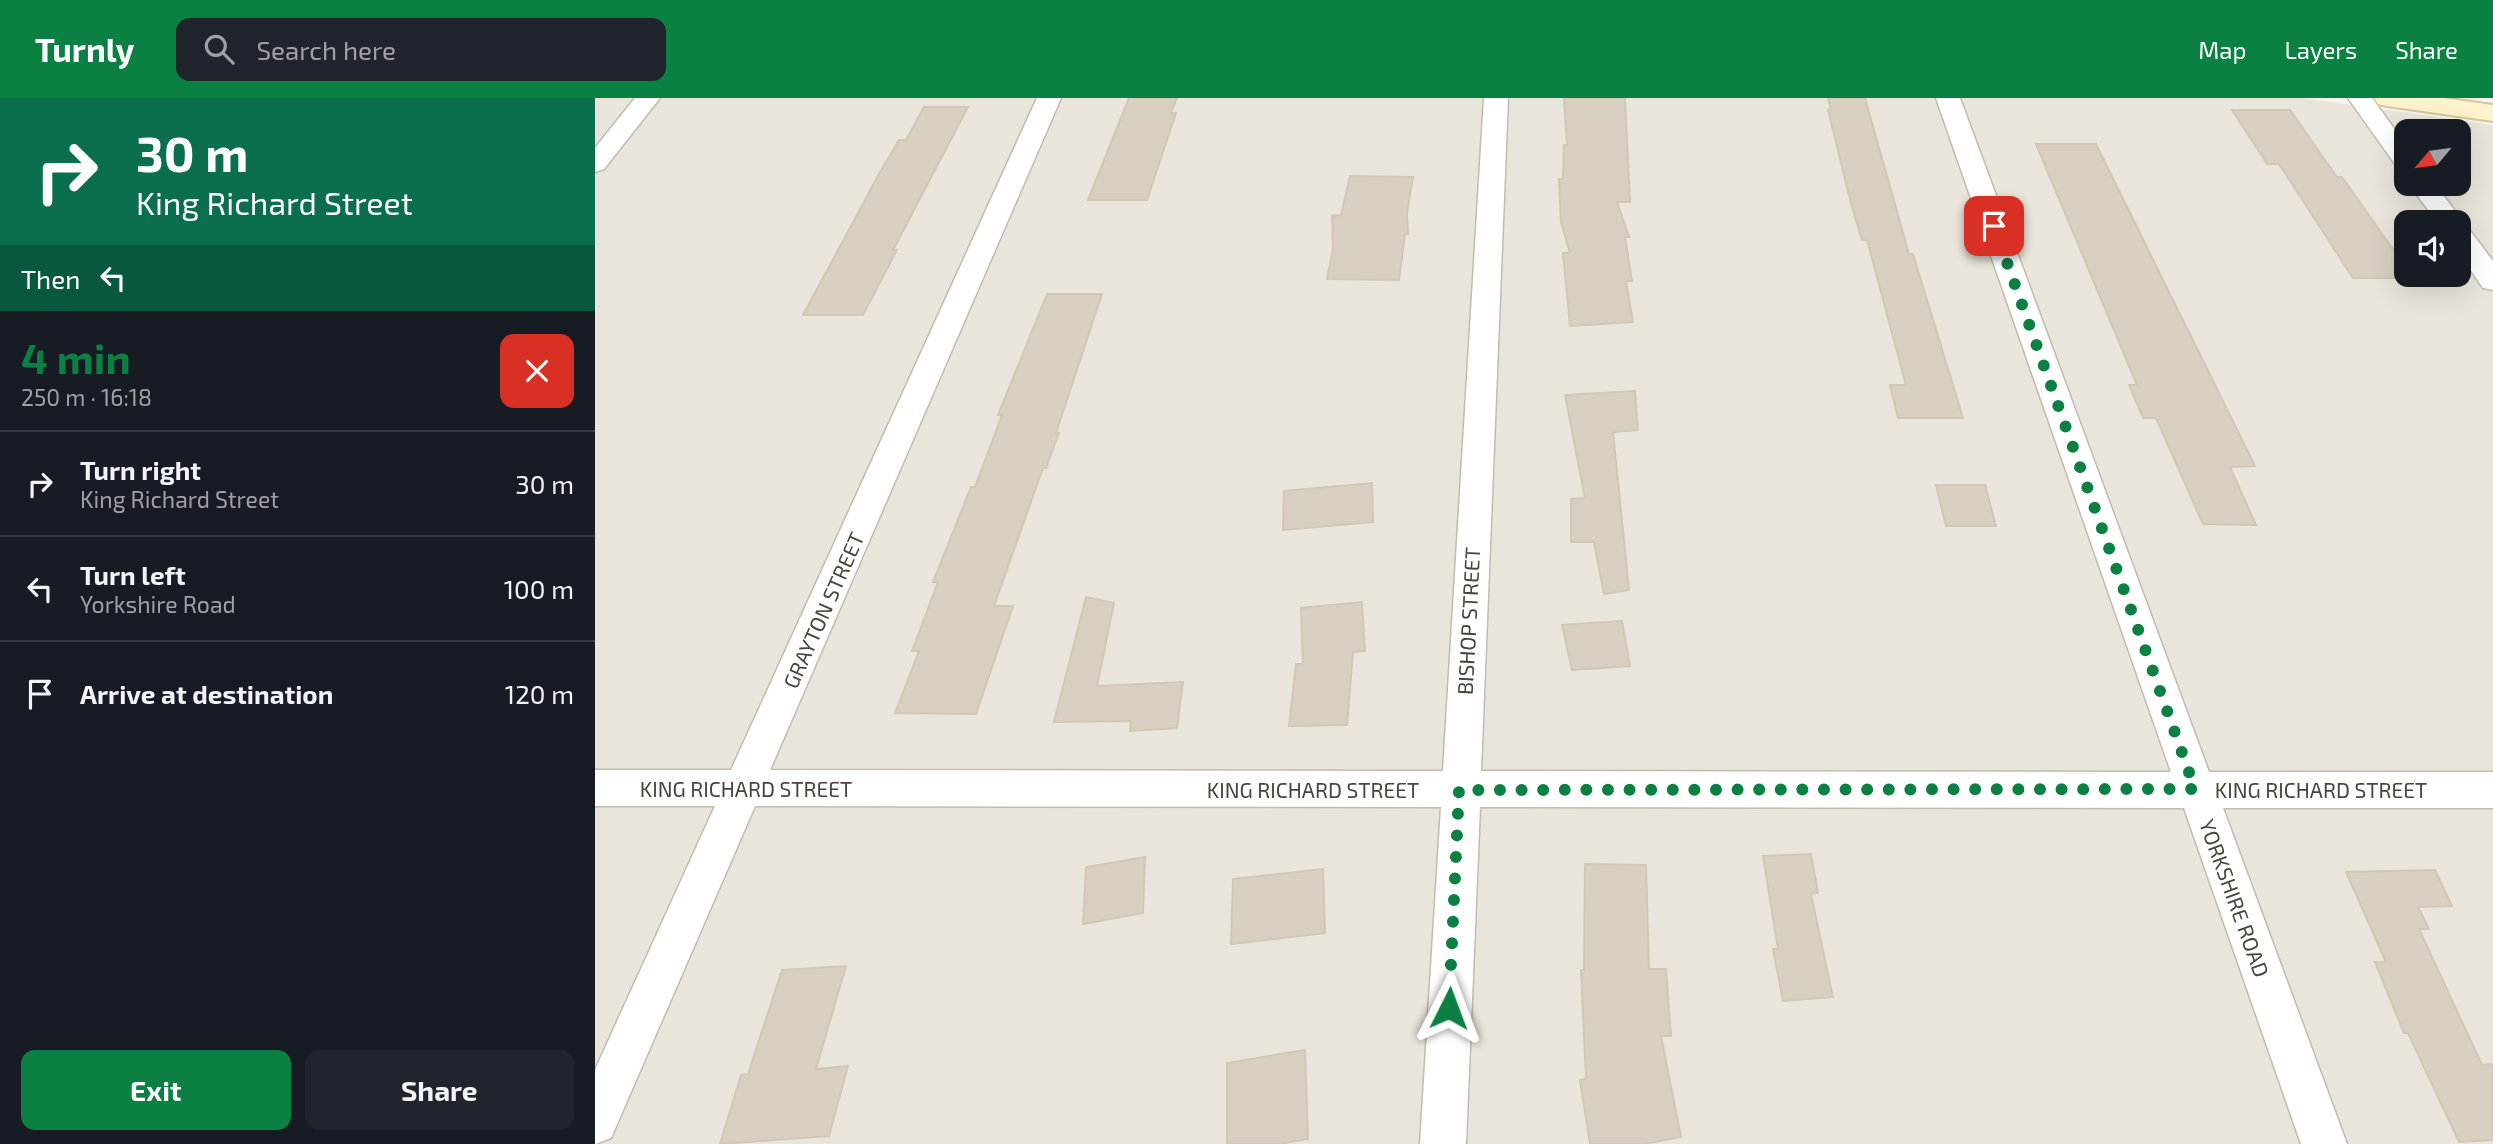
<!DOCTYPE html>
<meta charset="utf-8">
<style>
:root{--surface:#171b24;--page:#20242c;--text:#f1f3f6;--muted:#9ea1a6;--line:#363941;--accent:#0b8043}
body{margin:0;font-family:"Exo 2",sans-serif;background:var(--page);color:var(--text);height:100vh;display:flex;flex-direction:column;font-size:26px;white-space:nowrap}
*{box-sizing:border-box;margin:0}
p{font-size:23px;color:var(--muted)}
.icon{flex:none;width:38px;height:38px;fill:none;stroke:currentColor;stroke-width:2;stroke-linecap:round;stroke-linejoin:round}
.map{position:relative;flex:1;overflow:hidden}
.panel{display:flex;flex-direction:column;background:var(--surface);width:595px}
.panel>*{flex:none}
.guide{background:#0b6e4f;color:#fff;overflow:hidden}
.needle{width:46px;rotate:241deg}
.controls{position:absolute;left:1799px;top:21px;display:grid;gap:14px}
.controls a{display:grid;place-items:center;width:77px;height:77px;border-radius:14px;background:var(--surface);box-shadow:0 7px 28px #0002;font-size:35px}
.pin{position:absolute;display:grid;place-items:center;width:60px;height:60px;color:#fff;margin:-30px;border-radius:14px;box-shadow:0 4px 10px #0006}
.me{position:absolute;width:77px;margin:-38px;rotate:3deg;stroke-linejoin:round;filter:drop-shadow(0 0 5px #0008)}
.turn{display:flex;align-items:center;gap:24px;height:147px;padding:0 21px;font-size:32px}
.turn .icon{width:91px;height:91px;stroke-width:2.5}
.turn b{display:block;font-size:49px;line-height:60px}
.then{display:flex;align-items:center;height:66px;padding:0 21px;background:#0003;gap:14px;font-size:26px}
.round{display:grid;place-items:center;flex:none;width:74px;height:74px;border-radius:14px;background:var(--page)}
.head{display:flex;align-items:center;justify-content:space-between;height:119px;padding:0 21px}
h1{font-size:42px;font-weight:700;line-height:52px;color:var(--accent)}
.action{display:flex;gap:14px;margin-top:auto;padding:14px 21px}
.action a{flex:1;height:80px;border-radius:14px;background:var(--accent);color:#fff;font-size:28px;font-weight:700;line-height:80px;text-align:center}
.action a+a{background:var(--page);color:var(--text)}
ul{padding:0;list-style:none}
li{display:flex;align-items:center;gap:21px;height:105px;padding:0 21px;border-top:2px solid var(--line)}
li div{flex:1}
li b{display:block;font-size:26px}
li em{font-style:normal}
header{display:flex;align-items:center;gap:42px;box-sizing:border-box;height:98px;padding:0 35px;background:var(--accent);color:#fff}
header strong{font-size:33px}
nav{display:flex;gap:38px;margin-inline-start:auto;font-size:24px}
.search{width:490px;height:63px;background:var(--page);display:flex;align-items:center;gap:18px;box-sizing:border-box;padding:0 24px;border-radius:14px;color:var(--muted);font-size:26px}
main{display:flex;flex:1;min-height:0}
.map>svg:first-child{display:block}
.residential{fill:#eae5da;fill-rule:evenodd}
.building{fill:#d8cfc1;stroke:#d3c7b4;stroke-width:2}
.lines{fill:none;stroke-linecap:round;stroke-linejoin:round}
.street-casing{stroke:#c2bbae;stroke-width:3}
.secondary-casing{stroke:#d6c79b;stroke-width:4}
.street{fill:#fff;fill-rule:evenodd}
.secondary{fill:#fff3cd;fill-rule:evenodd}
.route{stroke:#0b8043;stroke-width:12;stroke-dasharray:0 21.6}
.labels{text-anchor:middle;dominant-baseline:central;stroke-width:5;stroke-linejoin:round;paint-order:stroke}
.street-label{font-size:21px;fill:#4b4439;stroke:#fff}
</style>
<header>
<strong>Turnly</strong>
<div class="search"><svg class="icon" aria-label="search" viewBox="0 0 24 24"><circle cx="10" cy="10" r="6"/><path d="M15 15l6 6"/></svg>Search here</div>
<nav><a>Map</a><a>Layers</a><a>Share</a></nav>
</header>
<main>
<section class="panel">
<div class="guide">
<div class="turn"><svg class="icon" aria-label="right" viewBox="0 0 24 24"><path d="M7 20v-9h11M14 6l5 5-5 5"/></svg><div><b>30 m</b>King Richard Street</div></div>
<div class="then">Then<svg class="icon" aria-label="left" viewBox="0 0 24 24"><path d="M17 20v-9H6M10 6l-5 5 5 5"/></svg></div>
</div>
<div class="head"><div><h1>4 min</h1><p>250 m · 16:18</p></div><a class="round" style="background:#d93025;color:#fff"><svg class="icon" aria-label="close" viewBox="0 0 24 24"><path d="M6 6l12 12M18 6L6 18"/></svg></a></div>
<ul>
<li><svg class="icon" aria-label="right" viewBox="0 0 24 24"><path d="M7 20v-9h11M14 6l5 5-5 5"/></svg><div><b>Turn right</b><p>King Richard Street</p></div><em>30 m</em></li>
<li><svg class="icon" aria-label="left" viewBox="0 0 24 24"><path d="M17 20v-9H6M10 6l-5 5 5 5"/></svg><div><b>Turn left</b><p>Yorkshire Road</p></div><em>100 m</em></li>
<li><svg class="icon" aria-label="arrive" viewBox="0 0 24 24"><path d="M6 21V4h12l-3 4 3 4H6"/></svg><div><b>Arrive at destination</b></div><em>120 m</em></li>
</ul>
<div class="action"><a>Exit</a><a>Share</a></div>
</section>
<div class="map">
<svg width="1898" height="1046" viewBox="0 0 1898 1046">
<rect width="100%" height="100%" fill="#f6f3ec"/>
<!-- residential -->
<path class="residential" d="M0 0H1708L1898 27V1046H0ZM1811 33H1864V86H1811ZM1811 124H1864V177H1811Z"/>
<!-- building -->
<g class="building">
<path d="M534 0H582L576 15H581L552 102H493Z"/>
<path d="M969 0H1030L1035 104H1022L1034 139H1030L1037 183H1031L1038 224 975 228 968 155H975L966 124 964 81H968L969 47H972Z"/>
<path d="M1233 0H1270L1314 156H1318L1368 320H1303L1295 287H1311L1272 142H1267L1256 105 1233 12H1236Z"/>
<path d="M329 9H373L298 152H302L268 217H208L284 76 304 42H311Z"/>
<path d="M1637 12H1695L1742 79H1747L1811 170V177L1818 180H1758L1684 66H1672Z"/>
<path d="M1441 46H1501L1660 368 1635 369 1661 427 1608 426 1561 320H1548L1534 287H1542Z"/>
<path d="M755 78 818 79 812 114 813 136H810L804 182 732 181 738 151 737 118 746 117Z"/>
<path d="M452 196H507L461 335H464L451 370H448L399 508H418L381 616 300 615 324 553H317L343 484H338L376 389H380L407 317H403Z"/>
<path d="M1040 293 1043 332 1018 334 1034 492 1009 496 999 444H976V401L990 400 970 297Z"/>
<path d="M777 385 778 424 688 432 689 393Z"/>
<path d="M1341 387H1390L1401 428H1351Z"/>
<path d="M491 499 519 505 502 588 588 584 582 630 535 633 536 623 459 624Z"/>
<path d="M767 504 770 553 758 554 752 627 694 628 701 566H708L706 510Z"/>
<path d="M1027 523 1035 568 977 572 967 527Z"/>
<path d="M1216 756 1223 795 1216 796 1238 899 1188 903 1178 851H1183L1168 758Z"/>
<path d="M550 759 548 815 488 826 491 769Z"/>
<path d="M990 766 1051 767 1054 871H1071L1076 938H1066L1086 1039 1048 1046H995L985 982 991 981 986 872H989Z"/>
<path d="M728 771 730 835 636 846 638 781Z"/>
<path d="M1840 772 1857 808 1823 809 1834 831H1824L1887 967 1898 966V1042L1864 1044 1813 935H1809L1780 864H1791L1751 774Z"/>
<path d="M251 868 221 971 253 968 234 1038 125 1046 146 977 153 976 187 872Z"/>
<path d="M710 952 713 1041 685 1046H632V965Z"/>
</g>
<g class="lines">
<!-- street casing -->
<g class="street-casing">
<g id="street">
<path d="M40 0H65L9 71 0 74V50Z"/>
<path d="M442 0H466L175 672 848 673 889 0H913L886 673 1576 674 1341 0H1365L1614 674H1898V710H1628L1752 1046H1706L1589 710 885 709 871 1046H825L846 709 160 708 16 1040 0 1046V972L120 708H0V672H136Z"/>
<path d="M1753 0H1777L1811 47V72L1802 69Z"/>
<path d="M1814 86H1840L1868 124 1866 128 1873 130 1898 163V192L1888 190 1864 155V124H1842Z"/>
</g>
</g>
<!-- secondary casing -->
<g class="secondary-casing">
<path id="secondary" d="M1779 0H1848L1898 7V23L1792 8 1783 6Z"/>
</g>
<!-- street -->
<use href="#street" class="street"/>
<!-- secondary -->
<use href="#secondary" class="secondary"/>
</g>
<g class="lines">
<!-- route -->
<path class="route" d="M854 910 864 692 1600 691 1399 128"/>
</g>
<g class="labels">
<!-- street labels -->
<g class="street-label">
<text transform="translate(228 512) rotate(-66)">GRAYTON STREET</text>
<text transform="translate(873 523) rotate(-87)">BISHOP STREET</text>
<text x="151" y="690">KING RICHARD STREET</text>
<text x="718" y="691">KING RICHARD STREET</text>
<text x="1726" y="691">KING RICHARD STREET</text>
<text transform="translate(1640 800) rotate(70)">YORKSHIRE ROAD</text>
</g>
</g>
</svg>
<div class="controls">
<a><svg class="needle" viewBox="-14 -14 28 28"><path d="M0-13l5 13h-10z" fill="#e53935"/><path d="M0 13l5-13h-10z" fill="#9ea1a6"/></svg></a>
<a><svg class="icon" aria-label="sound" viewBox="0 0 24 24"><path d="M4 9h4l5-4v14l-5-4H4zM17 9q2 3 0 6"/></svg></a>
</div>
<div class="pin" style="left:1399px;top:128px;background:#d93025"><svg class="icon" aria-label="arrive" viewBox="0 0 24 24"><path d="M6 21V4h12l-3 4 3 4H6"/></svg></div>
<svg class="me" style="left:854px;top:910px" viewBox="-20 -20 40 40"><path d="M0-17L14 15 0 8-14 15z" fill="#0b8043" stroke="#fff" stroke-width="4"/></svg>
</div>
</main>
